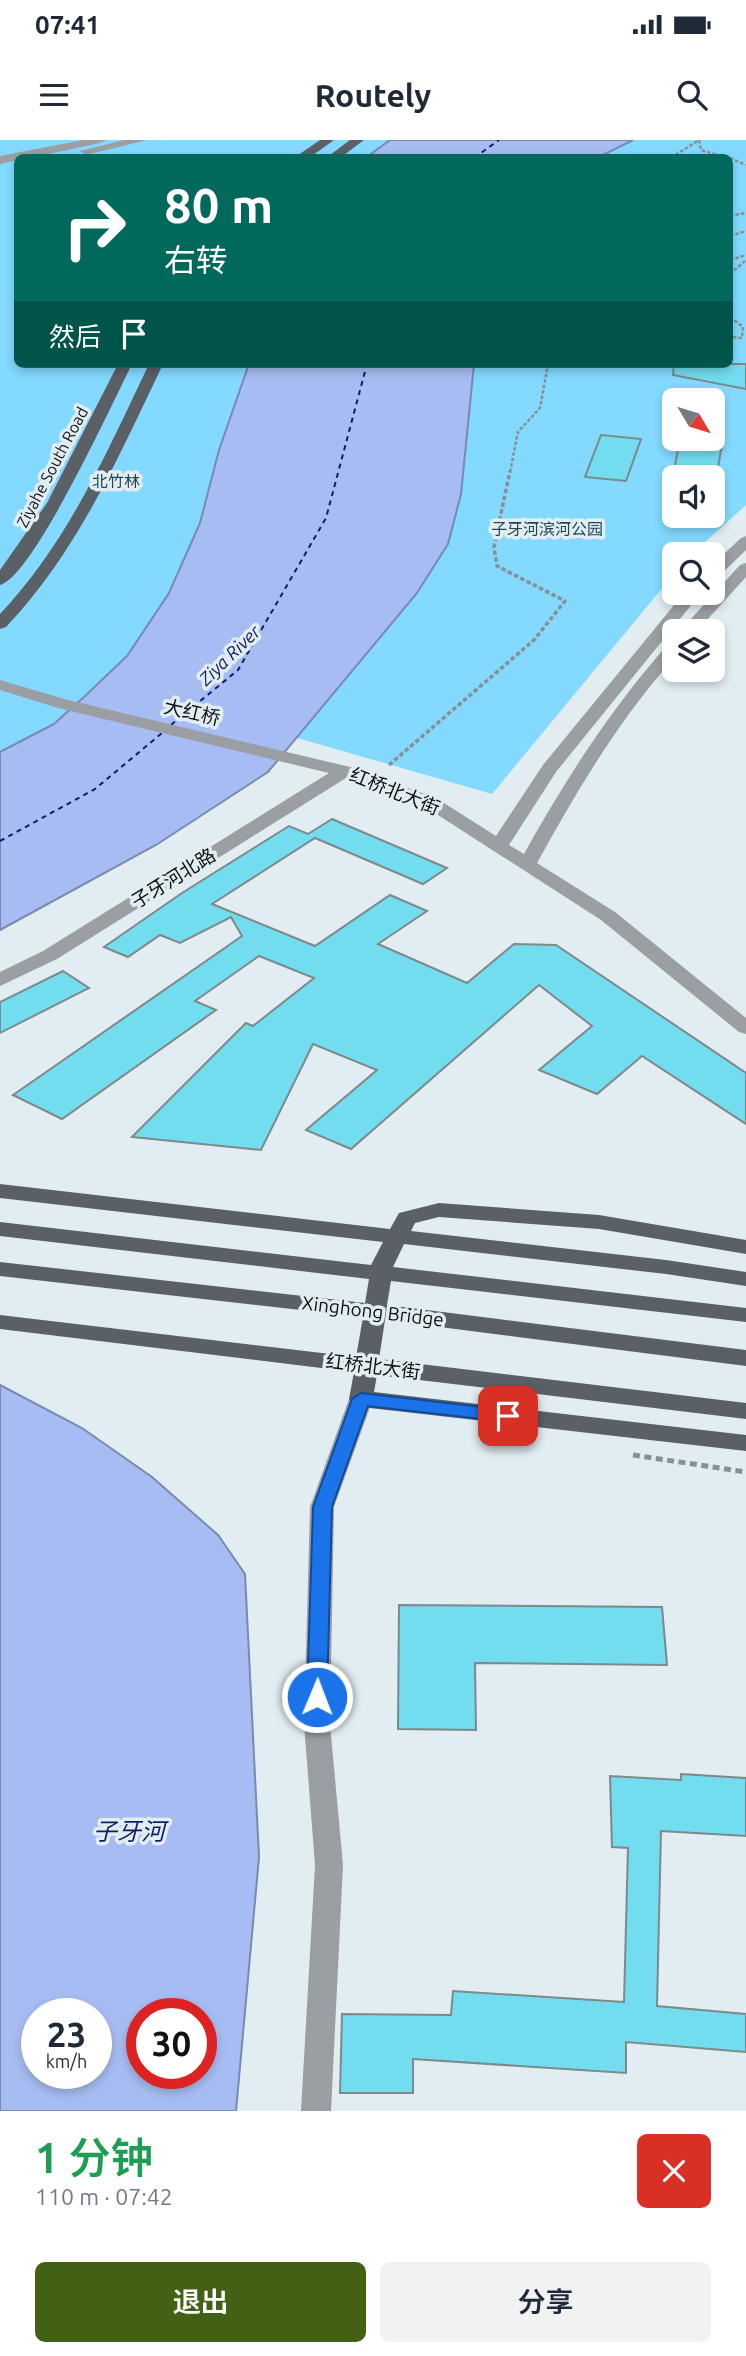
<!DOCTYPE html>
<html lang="zh">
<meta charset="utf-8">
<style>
:root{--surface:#fff;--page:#f2f2f3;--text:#1f2937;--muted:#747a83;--accent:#436115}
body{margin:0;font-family:Ubuntu,"Noto Sans SC",sans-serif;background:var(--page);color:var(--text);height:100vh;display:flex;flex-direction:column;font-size:26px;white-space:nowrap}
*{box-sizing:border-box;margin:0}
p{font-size:23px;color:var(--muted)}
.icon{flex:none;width:38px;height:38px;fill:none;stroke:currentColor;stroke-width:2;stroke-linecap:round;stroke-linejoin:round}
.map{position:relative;height:1971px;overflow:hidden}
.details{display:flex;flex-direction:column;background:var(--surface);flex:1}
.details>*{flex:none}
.banner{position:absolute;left:14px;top:14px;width:719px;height:214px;border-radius:10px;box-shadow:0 4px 10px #0003;background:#00695c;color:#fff;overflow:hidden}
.needle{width:46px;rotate:128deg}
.tools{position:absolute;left:662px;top:248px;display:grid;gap:14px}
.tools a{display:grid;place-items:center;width:63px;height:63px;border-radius:10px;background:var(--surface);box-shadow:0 4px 10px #0003;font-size:35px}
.speed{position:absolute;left:21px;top:1858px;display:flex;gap:14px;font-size:35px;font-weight:700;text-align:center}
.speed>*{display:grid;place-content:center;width:91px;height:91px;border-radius:50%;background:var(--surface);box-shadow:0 4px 10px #0003;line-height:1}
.speed small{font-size:18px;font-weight:400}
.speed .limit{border:10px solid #d22;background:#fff;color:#111}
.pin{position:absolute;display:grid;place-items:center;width:60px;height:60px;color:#fff;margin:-30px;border-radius:14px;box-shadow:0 4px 10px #0006}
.me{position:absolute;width:77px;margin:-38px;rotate:1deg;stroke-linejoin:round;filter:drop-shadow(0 0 5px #0008)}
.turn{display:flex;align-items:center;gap:24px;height:147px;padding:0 35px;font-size:32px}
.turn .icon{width:91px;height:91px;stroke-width:2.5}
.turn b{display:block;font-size:49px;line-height:60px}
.then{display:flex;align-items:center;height:66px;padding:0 35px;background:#0003;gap:14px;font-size:26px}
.round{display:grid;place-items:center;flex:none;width:74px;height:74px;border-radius:10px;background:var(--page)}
.summary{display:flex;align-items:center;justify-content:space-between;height:119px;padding:0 35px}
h1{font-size:42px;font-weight:600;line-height:52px;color:#1e9e55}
.button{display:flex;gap:14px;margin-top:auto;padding:14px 35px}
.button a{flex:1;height:80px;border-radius:10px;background:var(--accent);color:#fff;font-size:28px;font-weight:600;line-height:80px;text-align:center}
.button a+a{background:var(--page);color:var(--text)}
.status{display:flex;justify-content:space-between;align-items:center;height:49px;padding:0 35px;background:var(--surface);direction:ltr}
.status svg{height:19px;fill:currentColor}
header{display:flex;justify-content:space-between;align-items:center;height:91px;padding:0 35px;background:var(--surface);font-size:32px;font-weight:600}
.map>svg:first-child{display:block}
.green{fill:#83d9ff;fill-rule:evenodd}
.water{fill:#a7bcf2;stroke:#7989af;stroke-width:2;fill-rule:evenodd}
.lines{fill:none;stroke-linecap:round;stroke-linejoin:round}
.ferry{stroke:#101c68;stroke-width:2;stroke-dasharray:5 4.5;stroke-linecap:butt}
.building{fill:#72ddee;stroke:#7d898a;stroke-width:2}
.path-far2{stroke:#889094;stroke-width:2.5;stroke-dasharray:3.5 2;stroke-linecap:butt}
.path-far1{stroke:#889094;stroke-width:3.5;stroke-dasharray:4.5 2.5;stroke-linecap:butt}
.path{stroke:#889094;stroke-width:5;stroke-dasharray:7 4.5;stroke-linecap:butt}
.minor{fill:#9b9ea2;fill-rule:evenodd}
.major{fill:#5a6066;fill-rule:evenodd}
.route{fill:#1a73e8;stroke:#114b97;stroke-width:2}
.labels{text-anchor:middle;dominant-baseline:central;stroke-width:7;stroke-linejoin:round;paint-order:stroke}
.far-street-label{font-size:16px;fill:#0e1214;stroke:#e2edf2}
.far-park-label{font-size:16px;fill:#1f4757;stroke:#e2edf2}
.far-water-label{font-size:18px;font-style:italic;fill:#101c68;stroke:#e2edf2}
.street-label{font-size:19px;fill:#0e1214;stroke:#e2edf2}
.near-water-label{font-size:24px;font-style:italic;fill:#101c68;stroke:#e2edf2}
</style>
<div class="status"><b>07:41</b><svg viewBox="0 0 49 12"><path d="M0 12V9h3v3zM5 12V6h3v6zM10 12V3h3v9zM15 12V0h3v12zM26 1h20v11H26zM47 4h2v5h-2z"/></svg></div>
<header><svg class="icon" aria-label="menu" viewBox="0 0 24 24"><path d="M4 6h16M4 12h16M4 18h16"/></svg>Routely<svg class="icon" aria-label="search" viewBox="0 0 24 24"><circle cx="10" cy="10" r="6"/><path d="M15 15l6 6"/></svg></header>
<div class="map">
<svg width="746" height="1971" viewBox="0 0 746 1971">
<rect width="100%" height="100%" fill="#e2edf2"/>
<!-- green -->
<g class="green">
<path d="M0 0H415L388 18H18V224H279L205 439 58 595 0 625Z"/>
<path d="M602 0H746V365L691 415H674V434L492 654 273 591 442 224H730V18L566 17ZM674 261H712V299H674ZM674 338H712V376H674Z"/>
</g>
<!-- water -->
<g class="water">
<path d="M390 0H633L599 17H367Z"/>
<path d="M249 224H474L461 354 448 404 417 453 268 632 156 705 0 790V612L54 584 85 556 127 516 169 453 200 383 219 310Z"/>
<path d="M0 1245 82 1288 152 1337 218 1395 245 1434 259 1717 236 1971H0ZM37 1874H96V1934H37ZM142 1874H201V1934H142Z"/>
</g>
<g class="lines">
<!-- ferry -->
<g class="ferry">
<path d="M474 18 499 0"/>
<path d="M171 585 238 530 326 378 367 224"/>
<path d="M0 701 95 649 162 593"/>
</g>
</g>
<!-- building -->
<g class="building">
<path d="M674 224H746V249L673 235Z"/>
<path d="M601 295 641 299 626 341 585 337Z"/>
<path d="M680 299H723L717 333 674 330Z"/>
<path d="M332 679 447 728 423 744 315 698 212 764 315 806 390 755 427 771 378 804 467 843 514 804 556 805 746 933V984L642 916 597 954 539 930 592 886 539 845 351 1009 306 990 377 930 313 904 261 1010 132 997 246 883 253 886 314 838 259 816 195 861 216 870 62 979 13 955 242 796 231 777 180 803 160 795 128 817 104 807 182 753 289 686 308 694Z"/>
<path d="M63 831 89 848 0 893V862Z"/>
<path d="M399 1465 662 1467 667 1525 475 1523 476 1590 398 1589Z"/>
<path d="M681 1634 746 1638V1696L661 1691 657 1866 746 1874V1912L626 1902V1933L413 1919V1953H340L342 1874 451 1875 453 1851 624 1862 628 1708 612 1707 610 1636 681 1640Z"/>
</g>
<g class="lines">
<!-- path-far2 -->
<g class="path-far2">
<path d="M699 0 701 10 727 18"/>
<path d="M671 18 699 0"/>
<path d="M730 18 746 25"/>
<path d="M730 76 746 73"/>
<path d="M730 96 746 91"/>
<path d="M730 120 746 115"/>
<path d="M730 134 746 120"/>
<path d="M730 177 743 187 742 198 730 197"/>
<path d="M510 332 518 292 540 268 548 224"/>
</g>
<!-- path-far1 -->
<path class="path-far1" d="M389 625 534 500 565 461 497 426 494 407 510 331"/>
<!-- path -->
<path class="path" d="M633 1315 746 1332"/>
<!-- minor -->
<g class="minor">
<path d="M83 0H106L100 3 30 18H18V20L0 24V16Z"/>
<path d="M124 0H147L86 15 80 11Z"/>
<path d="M746 396V410L718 437 712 439V425L741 398Z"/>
<path d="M746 423V437L696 492H679L740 425Z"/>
<path d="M684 453H701L556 632 509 705 524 714C566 638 611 569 668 504L674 502V518C618 581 578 649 537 723L615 772 746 878V894L739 892 601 780 424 666 346 638 57 819 0 846V832L43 811 329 633 58 568 0 550V540L68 560 350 627 436 658 496 696 543 625Z"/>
<path d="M361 1251 369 1253 373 1259 334 1367 330 1584 343 1725 331 1971H301L315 1725 304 1584 310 1367 349 1259 353 1253Z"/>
</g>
<!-- major -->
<g class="major">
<path d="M320 0H334L309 18H294Z"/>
<path d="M350 0H364L340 18H326Z"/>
<path d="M118 224H132C114 260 33 437 0 445V430L47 363Z"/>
<path d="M149 224H163C118 318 78 411 6 487L0 489V474C68 402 107 312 149 224Z"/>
<path d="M0 1044 390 1089 399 1073 439 1063 599 1075 746 1100V1114L599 1089 439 1077 415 1083 411 1091 666 1120 746 1132V1146L666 1134 404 1104 393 1127 746 1168V1182L391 1141 387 1165 746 1210V1226L385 1180 379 1219 746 1263V1279L377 1235 374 1252 746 1295V1311L361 1267 353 1265 349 1259 354 1232 0 1189V1175L356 1217 363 1177 0 1136V1122L365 1163 369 1139 0 1096V1082L371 1125 383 1102 0 1058Z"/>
</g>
</g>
<!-- route -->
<path class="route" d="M361 1253 508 1270 514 1272 517 1276 514 1280 508 1282 368 1266 332 1367 327 1557 324 1562 317 1565 310 1562 307 1557 313 1367 352 1259Z"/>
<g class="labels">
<!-- far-street labels -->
<g class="far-street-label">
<text transform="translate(52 327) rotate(-62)">Ziyahe South Road</text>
</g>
<!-- far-park labels -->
<g class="far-park-label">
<text x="116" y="341">北竹林</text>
<text x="547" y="389">子牙河滨河公园</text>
</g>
<!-- far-water labels -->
<g class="far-water-label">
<text transform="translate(229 515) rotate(-44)">Ziya River</text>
</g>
<!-- street labels -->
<g class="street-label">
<text transform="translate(192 572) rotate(13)">大红桥</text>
<text transform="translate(395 651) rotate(22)">红桥北大街</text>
<text transform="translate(173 738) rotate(-32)">子牙河北路</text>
<text transform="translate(373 1171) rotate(7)">Xinghong Bridge</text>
<text transform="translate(373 1226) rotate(7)">红桥北大街</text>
</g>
<!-- near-water labels -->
<g class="near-water-label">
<text x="129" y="1691">子牙河</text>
</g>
</g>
</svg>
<div class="tools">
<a><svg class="needle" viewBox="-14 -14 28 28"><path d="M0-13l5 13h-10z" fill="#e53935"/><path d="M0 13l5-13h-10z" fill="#747a83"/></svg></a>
<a><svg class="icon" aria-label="sound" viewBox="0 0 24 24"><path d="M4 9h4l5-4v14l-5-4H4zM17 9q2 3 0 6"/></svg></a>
<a><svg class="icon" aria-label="search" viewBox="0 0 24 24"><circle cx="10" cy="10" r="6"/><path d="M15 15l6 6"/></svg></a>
<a><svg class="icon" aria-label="layers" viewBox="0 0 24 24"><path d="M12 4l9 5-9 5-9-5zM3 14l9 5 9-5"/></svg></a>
</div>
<div class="speed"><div>23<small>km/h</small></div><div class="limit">30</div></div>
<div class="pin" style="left:508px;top:1276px;background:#d93025"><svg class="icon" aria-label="arrive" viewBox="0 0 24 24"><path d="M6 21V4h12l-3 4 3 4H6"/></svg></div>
<svg class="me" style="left:317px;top:1557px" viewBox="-20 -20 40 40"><circle r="17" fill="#1a73e8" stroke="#fff" stroke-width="3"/><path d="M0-11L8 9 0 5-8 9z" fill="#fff"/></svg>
<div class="banner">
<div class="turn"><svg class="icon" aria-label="right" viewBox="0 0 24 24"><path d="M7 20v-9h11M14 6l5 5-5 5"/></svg><div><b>80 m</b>右转</div></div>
<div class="then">然后<svg class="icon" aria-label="arrive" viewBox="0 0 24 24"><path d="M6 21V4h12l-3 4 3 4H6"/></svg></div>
</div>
</div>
<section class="details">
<div class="summary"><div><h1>1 分钟</h1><p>110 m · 07:42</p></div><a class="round" style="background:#d93025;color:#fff"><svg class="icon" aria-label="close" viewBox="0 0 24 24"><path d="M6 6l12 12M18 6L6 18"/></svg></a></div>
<div class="button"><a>退出</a><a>分享</a></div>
</section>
